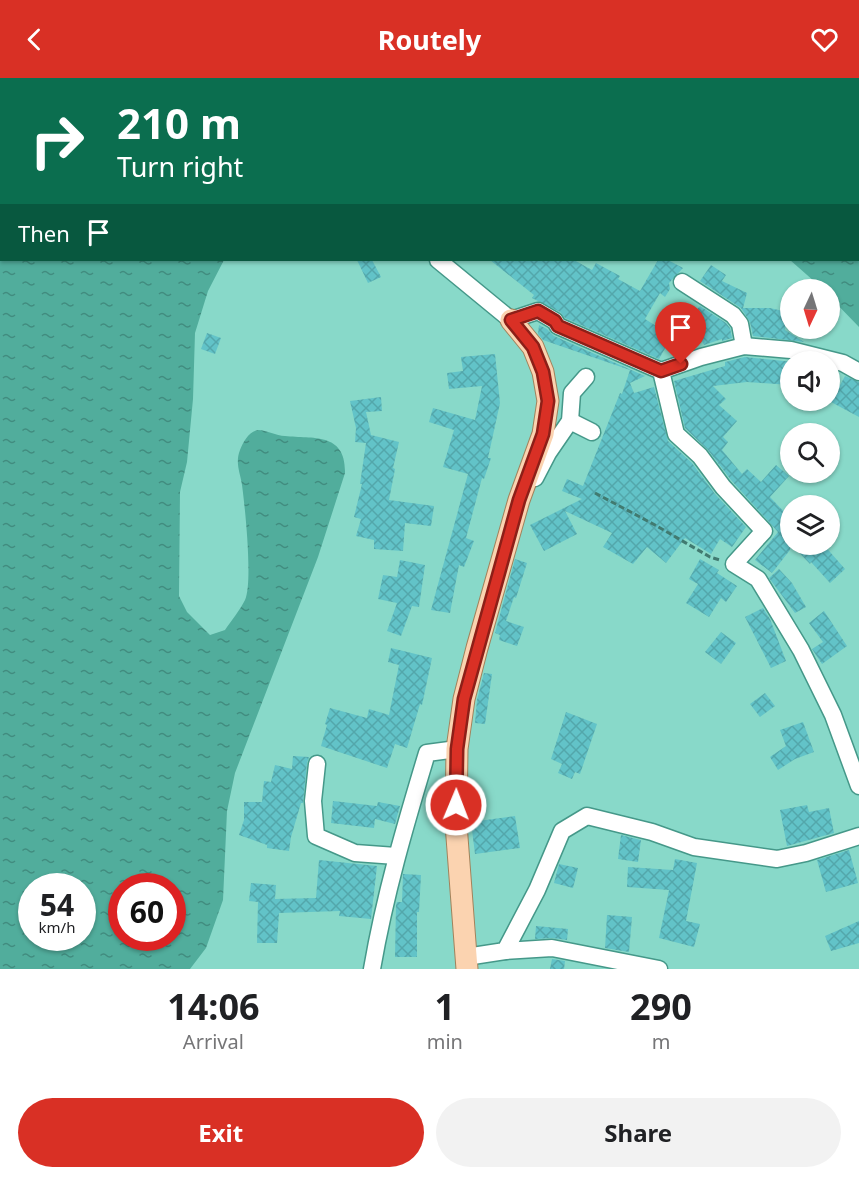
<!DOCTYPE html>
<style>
:root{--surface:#fff;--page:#f2f2f2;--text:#202124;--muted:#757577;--accent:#d93025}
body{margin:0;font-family:"Noto Sans",sans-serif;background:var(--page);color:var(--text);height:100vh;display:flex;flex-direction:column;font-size:22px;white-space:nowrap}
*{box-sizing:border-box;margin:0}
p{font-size:20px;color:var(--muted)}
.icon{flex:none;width:33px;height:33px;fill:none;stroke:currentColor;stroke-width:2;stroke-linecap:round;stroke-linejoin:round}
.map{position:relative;height:891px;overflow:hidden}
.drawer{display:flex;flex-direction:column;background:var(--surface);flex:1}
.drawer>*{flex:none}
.top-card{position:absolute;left:0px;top:0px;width:860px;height:183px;box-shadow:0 2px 4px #0004;background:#0b6e4f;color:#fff;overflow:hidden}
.needle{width:39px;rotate:184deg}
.fabs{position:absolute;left:780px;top:201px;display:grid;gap:12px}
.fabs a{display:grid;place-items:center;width:60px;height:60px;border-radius:50%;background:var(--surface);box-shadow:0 2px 4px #0004;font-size:30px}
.speed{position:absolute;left:18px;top:795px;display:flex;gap:12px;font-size:30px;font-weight:700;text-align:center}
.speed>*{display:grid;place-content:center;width:78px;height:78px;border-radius:50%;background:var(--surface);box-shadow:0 2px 4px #0004;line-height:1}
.speed small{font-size:15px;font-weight:400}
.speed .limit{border:9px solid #d22;background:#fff;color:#111}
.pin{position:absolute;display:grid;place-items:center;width:51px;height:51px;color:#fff;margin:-62px -26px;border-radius:50% 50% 50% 0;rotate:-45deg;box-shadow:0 0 6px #0007}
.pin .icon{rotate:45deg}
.me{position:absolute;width:66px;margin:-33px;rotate:1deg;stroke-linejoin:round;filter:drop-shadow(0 0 4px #0008)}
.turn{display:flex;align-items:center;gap:21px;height:126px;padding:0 18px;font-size:27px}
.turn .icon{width:78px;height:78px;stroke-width:2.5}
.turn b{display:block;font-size:42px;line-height:51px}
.then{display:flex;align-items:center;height:57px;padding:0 18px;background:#0003;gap:12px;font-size:22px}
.eta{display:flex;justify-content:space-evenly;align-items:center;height:102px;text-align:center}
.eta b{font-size:36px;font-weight:700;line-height:42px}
.button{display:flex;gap:12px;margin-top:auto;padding:12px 18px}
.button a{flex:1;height:69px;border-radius:36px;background:var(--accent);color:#fff;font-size:24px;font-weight:700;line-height:69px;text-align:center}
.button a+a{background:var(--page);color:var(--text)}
header{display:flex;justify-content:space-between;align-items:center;height:78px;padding:0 18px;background:var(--accent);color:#fff;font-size:27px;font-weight:700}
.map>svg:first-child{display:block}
.water{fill:url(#water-ripples);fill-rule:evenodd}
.building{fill:url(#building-cross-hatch)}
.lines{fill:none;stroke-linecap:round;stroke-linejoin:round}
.minor-casing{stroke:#459889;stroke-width:19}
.major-casing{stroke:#a2825b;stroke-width:23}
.path{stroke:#417a70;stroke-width:3;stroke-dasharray:6 3;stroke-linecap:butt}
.minor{stroke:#fff;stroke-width:16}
.major{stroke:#fbd3b0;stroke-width:21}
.route-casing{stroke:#8d1f18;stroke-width:15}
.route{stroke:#d93025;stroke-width:10}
</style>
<header><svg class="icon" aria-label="back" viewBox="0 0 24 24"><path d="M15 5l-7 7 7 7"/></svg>Routely<svg class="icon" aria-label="heart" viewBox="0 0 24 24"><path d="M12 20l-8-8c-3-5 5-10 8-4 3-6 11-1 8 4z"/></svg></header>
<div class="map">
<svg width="859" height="891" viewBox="0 0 859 891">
<defs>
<pattern id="water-ripples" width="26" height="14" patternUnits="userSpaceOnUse" patternTransform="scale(1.5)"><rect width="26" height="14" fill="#51ad9c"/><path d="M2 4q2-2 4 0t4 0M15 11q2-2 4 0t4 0" fill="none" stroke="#418c7f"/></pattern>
<pattern id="building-cross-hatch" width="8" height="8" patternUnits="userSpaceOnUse" patternTransform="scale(1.5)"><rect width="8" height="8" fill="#62c3c8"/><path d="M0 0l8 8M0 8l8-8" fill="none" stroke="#53a7ab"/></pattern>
</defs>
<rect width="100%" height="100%" fill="#88d9c9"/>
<!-- water -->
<g class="water">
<path d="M0 0 336 1 2 2V182H224L208 213 195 255 193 321 187 384 180 414 179 518 187 534 210 557 225 552C231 543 240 532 245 522 253 504 245 429 242 407 240 394 235 385 240 372 243 364 249 353 258 352 267 352 276 358 285 358 313 361 346 354 345 395L318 479 235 695 227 733 223 822 206 870 190 891H0ZM32 808H82V860H32ZM122 808H172V860H122Z"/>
<path d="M370 0H859V249L830 219V212L823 211 790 182H858V2Z"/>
</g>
<!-- building -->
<g class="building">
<path d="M357 182H372L381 199 368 205Z"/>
<path d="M490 182H574L592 192 596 185 620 198 618 201 640 213 658 182H668L683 190 669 205 670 211 665 219 660 215 645 241 672 258 659 281 565 240 560 234 532 220 534 217Z"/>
<path d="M711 187 726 197 722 203 747 215 743 230H770L787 234 785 252 804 264 753 258 750 244 741 230 700 203Z"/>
<path d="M700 228 726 245 730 250 732 260 722 263V261L704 267 695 249 701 246 692 237Z"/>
<path d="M539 247 547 251 554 258 645 298 630 305 634 315 654 309 668 363 692 385 715 416 746 449 732 469 720 461 711 476 685 460 666 485 647 469 633 486 603 469 612 455 565 433 577 456 544 473 530 447 582 421 562 413 567 401 583 408 620 315 622 316 630 292 543 262 538 256Z"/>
<path d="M207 255 221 260 215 276 201 271Z"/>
<path d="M495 276 500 325 488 380H491L484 401 482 400 466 460 474 463 464 489 459 487 450 535 431 532 468 396 443 389 454 352 429 344 433 330 475 342 482 308 449 311 447 295 463 293 461 279Z"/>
<path d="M745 279 794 284H790V307L747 304 713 308 726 321 719 327 737 343 723 359 728 364 722 372 742 396 747 391 761 404 776 387 789 398 770 419 790 440V472L772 495 755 482 778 454 731 402 708 372 685 350 674 303 725 288V284Z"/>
<path d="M845 298 859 304V339L831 324Z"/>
<path d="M381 319 382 333 366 334 371 357 399 364 393 390 395 391 389 422 434 428 431 448 405 445 403 473 374 471V462L356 458 361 441 354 439 362 406H360L366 365 355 364 356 350 350 323Z"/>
<path d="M791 466H823L845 491 830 505 811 484 810 486Z"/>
<path d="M515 481 527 485 516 520 514 519 506 543 524 549 517 568 499 562 500 557 495 555Z"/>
<path d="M700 481 719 492 717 495 737 508 726 524 721 520 709 539 686 525 698 506 689 501Z"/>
<path d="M400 482 425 487 419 529 412 528 401 558 387 553 397 525 378 521 383 497 397 499Z"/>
<path d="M779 491 792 505 806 529 795 535 769 500Z"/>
<path d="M763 530 770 541 786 583 771 590 745 539Z"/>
<path d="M824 533 847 568 822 586 812 571 823 564 809 545Z"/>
<path d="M721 554 736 565 721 586 705 574Z"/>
<path d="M391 570 432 580 422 627 420 626 407 670 395 666 387 690 321 668 327 647 325 646 330 630 367 640 369 631 389 637 399 587 388 584Z"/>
<path d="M484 595 492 596 485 646 475 645 477 622Z"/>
<path d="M765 615 775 628 760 639 750 626Z"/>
<path d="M566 634 597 646 580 696 575 694 572 701 558 695 562 686 551 681Z"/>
<path d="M803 644 814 674 795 681 778 692 770 679 786 668 780 652Z"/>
<path d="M293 678 309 679 307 685 303 725H301L291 759 289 773 267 770V767L239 757 244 742V724H262L264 703 271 704 275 687 292 691Z"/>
<path d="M333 723 377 728 378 724 400 728 395 746 375 741 374 750 331 745Z"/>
<path d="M807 727 809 734 829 730 834 755 787 768 780 732Z"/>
<path d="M515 738 520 770 475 776 471 744Z"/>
<path d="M621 757 641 762 638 784 618 781Z"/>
<path d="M849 772 858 805 826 814 817 782Z"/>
<path d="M675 781 697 785 686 843 700 846 694 869 659 860 669 812 627 809 628 789 673 792Z"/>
<path d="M319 782 377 788 371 841 339 838 340 833 279 835 277 865H257L258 824 249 823 251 805 276 807 275 821 316 820Z"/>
<path d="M559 786 578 790 573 810 554 805Z"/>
<path d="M403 796 421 797 419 834H417V879H395L396 827 397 824H402Z"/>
<path d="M607 837 632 839 629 874 605 870Z"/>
<path d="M859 843V865L831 873 825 858Z"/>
<path d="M536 848 568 851 567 862 552 860 535 861Z"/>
<path d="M552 881 565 883 564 891H550Z"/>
</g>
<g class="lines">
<!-- minor casing -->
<g class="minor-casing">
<g id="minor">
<path d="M348 0V2"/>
<path d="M438 182 511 242 538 233 555 243 558 248 661 293 676 356 700 378 723 409 764 453 734 486 758 501 801 572 833 637 859 708"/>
<path d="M682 204 733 237 740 246 744 268"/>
<path d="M661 293 701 279 744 268 791 272 843 285 859 294"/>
<path d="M570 343 592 354"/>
<path d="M535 400 548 375 570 343 572 315 586 299"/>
<path d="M317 686 313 723 316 758 355 775 396 778"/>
<path d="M505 873 552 870 659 891"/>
<path d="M466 879 505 873 537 812 562 753 587 738 652 754 694 769 777 781 806 775 859 758"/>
<path d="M372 891C385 816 405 748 427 675L457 671"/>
</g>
</g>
<!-- major casing -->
<g class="major-casing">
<path id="major" d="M467 891 456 746 457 671 464 621 477 570 519 422 543 356 548 323 543 294 533 269 511 242"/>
</g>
<!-- path -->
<g class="path">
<path d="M267 0 268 2"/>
<path d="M595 415 655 447 710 479 720 482"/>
</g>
<!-- minor -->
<use href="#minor" class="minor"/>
<!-- major -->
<use href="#major" class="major"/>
</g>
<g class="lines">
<!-- route casing -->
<g class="route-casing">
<path id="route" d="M456 727 457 671 464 621 519 422 543 356 548 323 543 294 533 269 511 242 538 233 555 243 558 248 661 293 681 286"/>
</g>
<!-- route -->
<use href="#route" class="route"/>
</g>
</svg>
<div class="fabs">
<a><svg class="needle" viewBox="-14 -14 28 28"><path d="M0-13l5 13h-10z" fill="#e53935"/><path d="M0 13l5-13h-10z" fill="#757577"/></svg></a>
<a><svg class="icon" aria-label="sound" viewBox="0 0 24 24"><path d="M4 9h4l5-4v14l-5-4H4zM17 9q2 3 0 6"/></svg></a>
<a><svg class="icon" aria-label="search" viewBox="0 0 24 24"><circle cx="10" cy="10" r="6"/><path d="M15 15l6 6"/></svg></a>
<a><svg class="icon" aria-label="layers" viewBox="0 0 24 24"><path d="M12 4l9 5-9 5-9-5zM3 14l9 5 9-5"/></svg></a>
</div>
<div class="speed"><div>54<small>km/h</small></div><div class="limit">60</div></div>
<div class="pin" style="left:681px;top:286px;background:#d93025"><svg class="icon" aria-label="arrive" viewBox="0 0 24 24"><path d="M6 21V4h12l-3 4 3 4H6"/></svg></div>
<svg class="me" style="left:456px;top:727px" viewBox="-20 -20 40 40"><circle r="17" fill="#d93025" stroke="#fff" stroke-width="3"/><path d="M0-11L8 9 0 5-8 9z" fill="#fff"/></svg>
<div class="top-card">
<div class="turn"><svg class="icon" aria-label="right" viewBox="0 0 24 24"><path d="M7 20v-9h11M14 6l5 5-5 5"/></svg><div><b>210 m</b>Turn right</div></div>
<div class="then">Then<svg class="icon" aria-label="arrive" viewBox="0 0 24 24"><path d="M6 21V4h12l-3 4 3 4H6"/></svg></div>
</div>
</div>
<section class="drawer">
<div class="eta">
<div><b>14:06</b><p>Arrival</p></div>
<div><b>1</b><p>min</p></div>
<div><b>290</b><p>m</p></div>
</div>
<div class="button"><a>Exit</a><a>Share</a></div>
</section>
